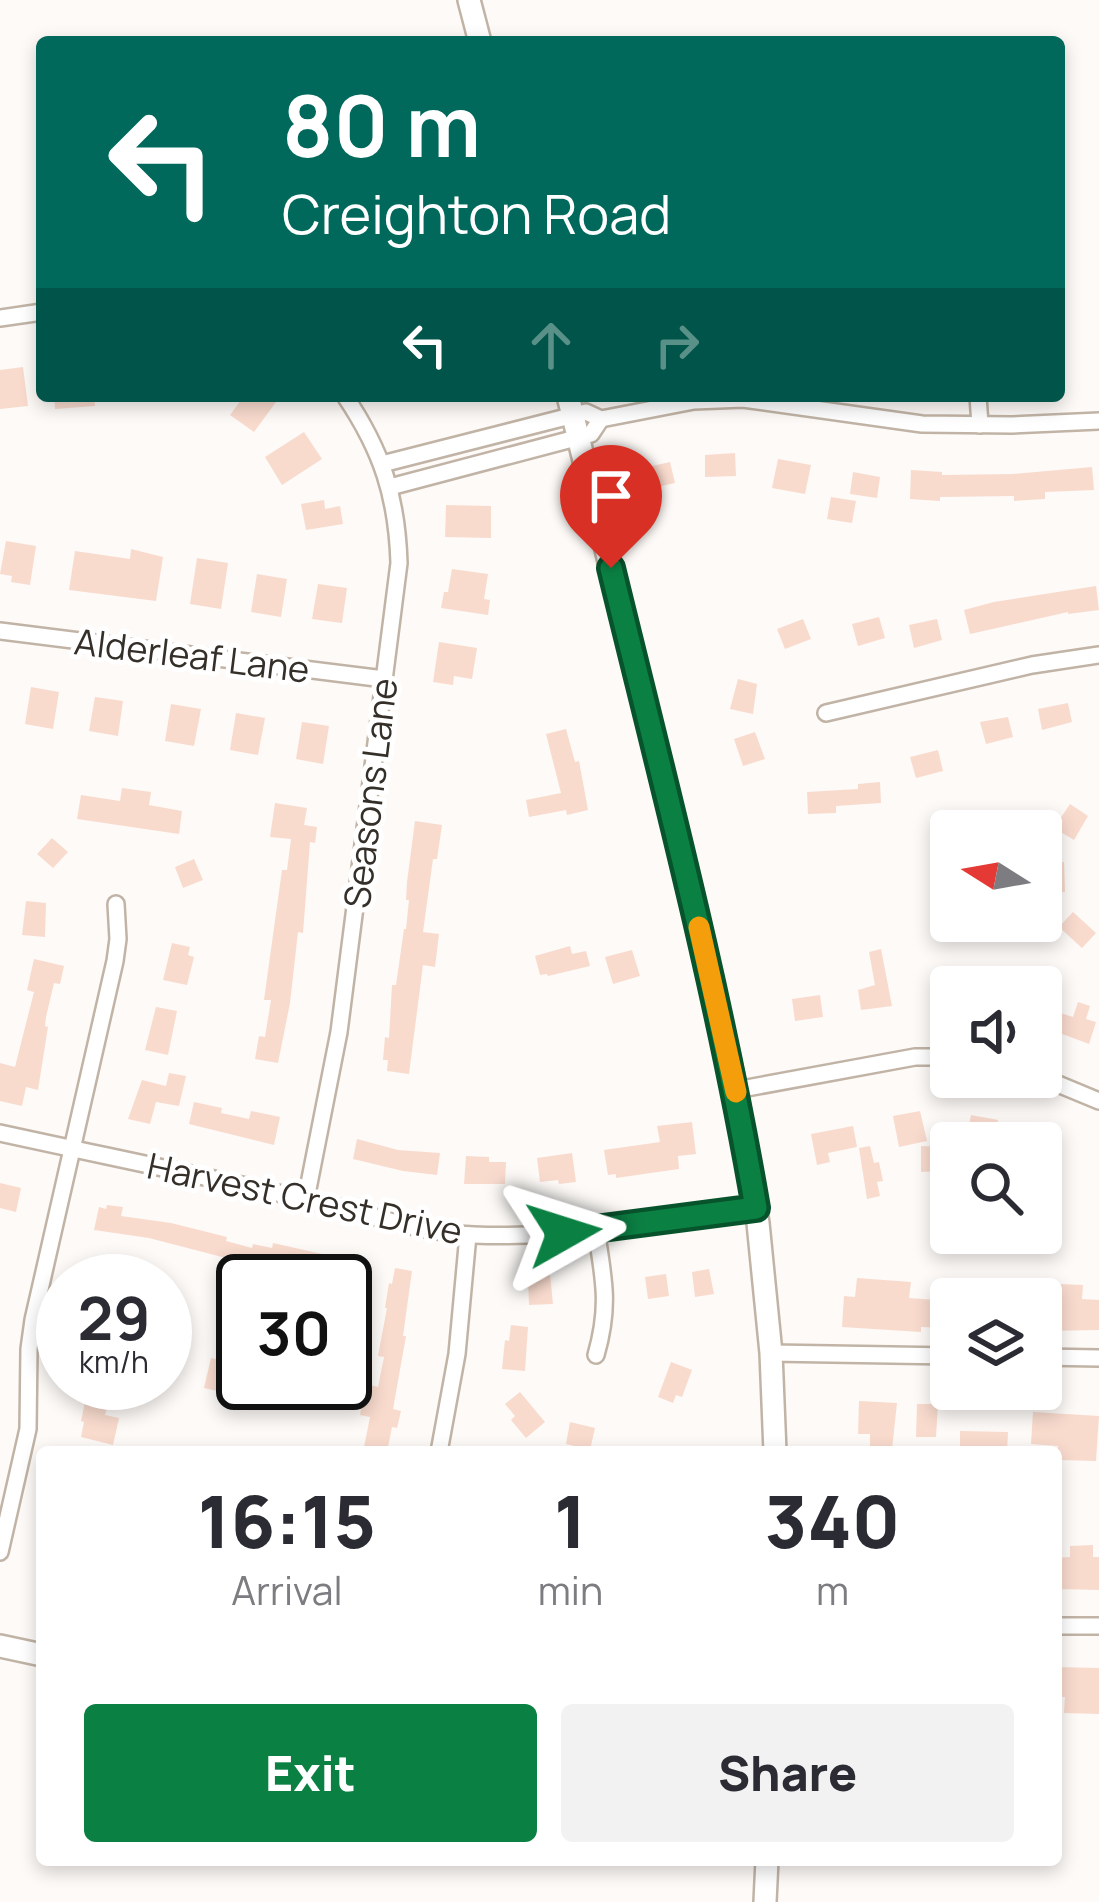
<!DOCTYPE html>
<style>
:root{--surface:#fff;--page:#f2f2f3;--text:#2b2b33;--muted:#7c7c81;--accent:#0b8043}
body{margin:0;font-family:Manrope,sans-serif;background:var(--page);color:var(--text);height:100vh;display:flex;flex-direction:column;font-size:45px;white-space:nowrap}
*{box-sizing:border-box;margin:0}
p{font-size:39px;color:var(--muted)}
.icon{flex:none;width:66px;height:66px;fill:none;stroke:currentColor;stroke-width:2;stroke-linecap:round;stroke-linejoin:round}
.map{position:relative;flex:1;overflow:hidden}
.sheet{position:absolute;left:36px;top:1446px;width:1026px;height:420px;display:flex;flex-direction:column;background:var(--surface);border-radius:12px;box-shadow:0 6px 18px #0003}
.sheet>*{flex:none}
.hud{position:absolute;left:36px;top:36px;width:1029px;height:366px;border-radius:12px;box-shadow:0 6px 18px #0003;background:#00695c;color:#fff;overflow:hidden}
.needle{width:78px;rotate:281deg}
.fabs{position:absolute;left:930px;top:810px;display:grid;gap:24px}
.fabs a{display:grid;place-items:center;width:132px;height:132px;border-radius:12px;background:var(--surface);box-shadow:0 6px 18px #0003;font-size:60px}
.speed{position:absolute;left:36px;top:1254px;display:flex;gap:24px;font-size:60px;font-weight:700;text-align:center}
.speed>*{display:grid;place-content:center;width:156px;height:156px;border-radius:50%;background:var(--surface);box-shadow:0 6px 18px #0003;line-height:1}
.speed small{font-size:30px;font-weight:400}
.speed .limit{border:6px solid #111;border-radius:18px;background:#fff;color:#111}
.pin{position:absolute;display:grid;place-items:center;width:102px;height:102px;color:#fff;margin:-123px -51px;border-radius:50% 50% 50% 0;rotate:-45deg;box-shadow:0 0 12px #0007}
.pin .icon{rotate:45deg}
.me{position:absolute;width:132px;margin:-66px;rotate:84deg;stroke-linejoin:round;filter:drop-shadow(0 0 9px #0008)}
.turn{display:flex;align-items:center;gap:42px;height:252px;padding:0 48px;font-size:54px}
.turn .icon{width:156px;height:156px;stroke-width:2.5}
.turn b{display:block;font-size:84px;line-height:102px}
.lanes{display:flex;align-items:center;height:114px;padding:0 48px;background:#0003;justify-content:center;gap:60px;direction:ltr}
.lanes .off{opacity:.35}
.eta{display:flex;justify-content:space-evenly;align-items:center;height:204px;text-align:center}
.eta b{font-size:72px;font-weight:800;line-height:84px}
.primary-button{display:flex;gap:24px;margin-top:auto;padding:24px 48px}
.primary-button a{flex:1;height:138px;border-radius:12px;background:var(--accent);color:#fff;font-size:48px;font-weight:800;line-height:138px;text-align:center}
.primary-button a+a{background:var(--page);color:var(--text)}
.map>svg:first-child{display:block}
.building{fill:#f9dbce}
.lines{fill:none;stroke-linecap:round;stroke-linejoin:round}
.street-casing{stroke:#c1b4a6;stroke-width:20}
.secondary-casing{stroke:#c1b4a6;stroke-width:26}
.street{stroke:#fff;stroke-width:15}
.secondary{stroke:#fff;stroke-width:21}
.route-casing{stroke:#07532c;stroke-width:30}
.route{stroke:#0b8043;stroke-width:21}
.slow{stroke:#f59e0b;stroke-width:21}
.labels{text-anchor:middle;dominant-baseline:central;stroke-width:10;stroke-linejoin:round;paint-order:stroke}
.street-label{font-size:36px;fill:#352f2a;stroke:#fff}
</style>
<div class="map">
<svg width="1099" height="1902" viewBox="0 0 1099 1902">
<rect width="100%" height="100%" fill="#fdfaf7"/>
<!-- building -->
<g class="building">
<path d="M23 367 28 406 0 409V370Z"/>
<path d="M54 396H94L95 406 55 409Z"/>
<path d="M244 396H267L276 402 254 432 230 415Z"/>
<path d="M304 432 322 459 282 485 265 457Z"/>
<path d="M735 453 736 476 705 477V455Z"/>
<path d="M778 459 811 465 805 494 772 488Z"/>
<path d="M670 462 675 483 648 489 643 468Z"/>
<path d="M1092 467 1094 490 1045 492V499L1014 501V496L940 497V501L910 499 911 470 942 472V475L1013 474Z"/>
<path d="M853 472 880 477 877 498 850 494Z"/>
<path d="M831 497 856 501 852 523 827 519Z"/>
<path d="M324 500 325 509 340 506 343 524 306 530 301 504Z"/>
<path d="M446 505 491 506V538L445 537Z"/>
<path d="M6 541 36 546 30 585 11 582 12 576 0 574Z"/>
<path d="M131 549 163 557 156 601 69 590 75 551 130 559Z"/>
<path d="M197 558 228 563 221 609 190 604Z"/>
<path d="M452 569 488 574 484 599 490 600 488 615 441 608 444 592H448Z"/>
<path d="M257 574 287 579 281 617 251 612Z"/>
<path d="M318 584 347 588 342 623 312 619Z"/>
<path d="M1096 586 1099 610 1068 614V612L970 634 964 610 994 602Z"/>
<path d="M879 617 885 638 858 646 852 624Z"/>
<path d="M803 619 811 639 785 649 777 629Z"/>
<path d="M937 619 942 640 914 648 909 625Z"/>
<path d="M439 642 477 648 472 679 454 676 453 685 433 682Z"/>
<path d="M738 679 757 684 753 714 730 709Z"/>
<path d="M31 687 59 692 53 729 25 724Z"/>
<path d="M95 697 123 701 118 736 89 731Z"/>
<path d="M1068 703 1072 722 1042 730 1038 709Z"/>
<path d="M171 704 201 709 194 746 165 741Z"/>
<path d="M236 713 265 718 258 755 230 750Z"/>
<path d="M1008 717 1013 737 986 744 980 722Z"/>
<path d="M302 722 329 726 323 764 296 759Z"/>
<path d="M566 729 575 762 579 761 588 810 567 815 566 810 529 817 526 800 561 793 546 734Z"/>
<path d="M755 732 765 759 743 766 734 739Z"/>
<path d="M938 750 943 771 916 778 910 757Z"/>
<path d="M880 782 881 803 836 806V813L808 814 807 792 858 789V784Z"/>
<path d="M122 788 151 792 149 805 182 811 179 834 77 819 81 795 120 801Z"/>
<path d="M275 803 307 808 304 825 317 827 315 843 310 842 303 933 298 932 290 1003 278 1063 255 1059 259 1036 265 1037 271 1000H264L282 870H287L291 839 270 837Z"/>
<path d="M1070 804 1088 816 1074 840 1054 828Z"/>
<path d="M415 821 442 825 437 859H433L423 932 439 934 435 967 423 965 409 1074 387 1071 388 1060H383L385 1037 389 1038 392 985H396L404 929H406L409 900H406L407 882Z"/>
<path d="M52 838 68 852 53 868 37 854Z"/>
<path d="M194 859 203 880 183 888 175 867Z"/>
<path d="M1064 862 1065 892 1041 893V863Z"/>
<path d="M26 901 46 903 45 937 22 935Z"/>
<path d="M1073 912 1096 933 1082 948 1059 927Z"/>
<path d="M172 943 190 947 188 955 194 957 187 985 163 980Z"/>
<path d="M570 946 572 954 586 951 590 966 548 976 547 974 540 975 535 956Z"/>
<path d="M881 949 892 1006 861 1010 858 990 875 985 869 952Z"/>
<path d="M632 950 640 976 613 984 605 957Z"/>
<path d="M34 959 64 966 60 984 54 983 46 1017 45 1026 48 1027 38 1090 26 1087 22 1106 0 1101V1063L15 1067 34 992 27 990Z"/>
<path d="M937 970 979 973 978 987H951V999L936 998Z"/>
<path d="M820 995 823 1017 795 1021 792 999Z"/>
<path d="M1078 1002 1090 1006 1086 1019 1096 1022 1089 1044 1041 1026V1007L1073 1017Z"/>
<path d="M156 1007 177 1011 168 1055 145 1050Z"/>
<path d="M169 1073 186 1076 179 1106 156 1102 150 1124 128 1119 142 1080 166 1086Z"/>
<path d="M194 1102 222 1108 221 1113 249 1119 251 1111 280 1117 274 1145 189 1124Z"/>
<path d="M920 1111 927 1141 899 1147 893 1116Z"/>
<path d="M971 1115 998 1120 994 1142 967 1136Z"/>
<path d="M692 1122 696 1154 678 1156 679 1169 616 1178V1174L608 1175 604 1150 660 1142 657 1126Z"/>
<path d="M853 1126 857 1147 828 1153 830 1162 817 1165 811 1134Z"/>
<path d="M357 1139 398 1150 440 1153 437 1175 403 1171 353 1159Z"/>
<path d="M870 1146 874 1163 879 1162 883 1181 877 1182 880 1196 867 1199 859 1148Z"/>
<path d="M921 1146 951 1147V1166H941V1171L921 1172Z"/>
<path d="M572 1153 576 1182 559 1184 558 1180 540 1182 537 1158Z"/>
<path d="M466 1156 489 1157V1162H506L505 1184H464Z"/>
<path d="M0 1183 21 1188 16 1212 0 1208Z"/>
<path d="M107 1205 123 1207 121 1216 171 1223 227 1237 226 1241 252 1248 253 1244 272 1248 273 1243 331 1256 330 1260 339 1262 335 1281H305V1279L225 1263 226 1258 149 1238 94 1230 99 1207 106 1209Z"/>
<path d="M549 1265 553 1304 529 1305 528 1280H532L531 1266Z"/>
<path d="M395 1268 412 1271 403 1336H406L393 1409 401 1411 397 1428 392 1427 387 1452H363L370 1417 360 1415 366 1384 378 1387 384 1357 378 1356 387 1308H385L389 1283 392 1284Z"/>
<path d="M709 1269 714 1294 695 1297 692 1272Z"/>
<path d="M666 1274 669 1296 648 1299 645 1277Z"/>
<path d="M857 1278 911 1282 909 1298 951 1301V1328L921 1327V1332L842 1327 844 1296 855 1297Z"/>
<path d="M958 1281 1012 1284 1010 1299H958Z"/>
<path d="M1060 1284 1083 1285 1082 1299 1099 1300V1330L1045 1331 1046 1297 1059 1298Z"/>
<path d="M511 1325 528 1327 525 1371 502 1369 505 1340 509 1341Z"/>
<path d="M211 1358 243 1365V1393L232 1390 231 1394 204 1388Z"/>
<path d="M671 1362 692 1370 682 1397 676 1395 673 1403 658 1397Z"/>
<path d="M520 1392 545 1422 526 1438 511 1420 515 1416 505 1404Z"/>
<path d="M86 1397 109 1402 105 1415 119 1418 113 1445 81 1437 84 1422 81 1421Z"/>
<path d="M859 1401 897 1403 892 1449H870V1434H858Z"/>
<path d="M917 1404H938L936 1437H916Z"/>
<path d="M1033 1412 1099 1416 1096 1461 1057 1460 1058 1446 1031 1444Z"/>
<path d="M570 1422 595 1428 590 1450 566 1444Z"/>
<path d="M960 1431 1008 1432 1007 1452H960Z"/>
<path d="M1093 1545V1557H1099V1590L1056 1589V1558L1070 1557V1546Z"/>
<path d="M1056 1667 1099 1668V1714L1064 1713 1065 1697H1056Z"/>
</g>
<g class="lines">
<!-- street casing -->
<g class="street-casing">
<g id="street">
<path d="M0 318 42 312"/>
<path d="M978 396 980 425"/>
<path d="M382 464 586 412 601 419 694 401 743 399 922 424 1012 425 1099 421"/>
<path d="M390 487 591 434 601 419"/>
<path d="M0 631 384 679"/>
<path d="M826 713 1032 665 1099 655"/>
<path d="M1041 1077 1099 1101"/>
<path d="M736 1090 915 1057H951"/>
<path d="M0 1133C101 1155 203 1176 304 1199 360 1211 417 1233 474 1235 569 1239 662 1221 756 1208"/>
<path d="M306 1199 339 1032 399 563C397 497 382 451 345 396"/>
<path d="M771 1353 951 1356"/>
<path d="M596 1355C610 1307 604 1279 596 1230"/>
<path d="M1041 1357 1099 1358"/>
<path d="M439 1452 457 1354 468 1235"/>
<path d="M0 1552 28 1429 29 1349 33 1320 115 961 118 939 116 904"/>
<path d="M1056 1626H1099"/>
</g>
</g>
<!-- secondary casing -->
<g class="secondary-casing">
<g id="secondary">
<path d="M469 0 480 42"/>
<path d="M568 396 704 945 736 1090 758 1223 771 1353 775 1452"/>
<path d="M0 1646 42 1655"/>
<path d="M765 1902 767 1860"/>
</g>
</g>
<!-- street -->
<use href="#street" class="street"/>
<!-- secondary -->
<use href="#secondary" class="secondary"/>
</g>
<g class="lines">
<!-- route casing -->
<g class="route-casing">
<path id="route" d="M564 1233 756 1208C719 992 663 781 611 568"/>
</g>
<!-- route -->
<use href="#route" class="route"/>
<!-- slow -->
<path class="slow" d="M699 927 736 1092"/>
</g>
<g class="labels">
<!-- street labels -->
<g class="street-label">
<text transform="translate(192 655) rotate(7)">Alderleaf Lane</text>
<text transform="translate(370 793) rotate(-83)">Seasons Lane</text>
<text transform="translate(305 1198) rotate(12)">Harvest Crest Drive</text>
</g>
</g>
</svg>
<div class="fabs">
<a><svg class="needle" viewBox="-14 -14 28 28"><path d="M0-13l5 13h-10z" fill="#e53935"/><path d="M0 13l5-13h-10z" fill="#7c7c81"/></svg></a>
<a><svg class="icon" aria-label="sound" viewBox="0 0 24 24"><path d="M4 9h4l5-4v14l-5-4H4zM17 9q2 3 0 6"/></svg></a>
<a><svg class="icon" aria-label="search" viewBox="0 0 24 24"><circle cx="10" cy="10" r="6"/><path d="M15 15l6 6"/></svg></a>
<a><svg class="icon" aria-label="layers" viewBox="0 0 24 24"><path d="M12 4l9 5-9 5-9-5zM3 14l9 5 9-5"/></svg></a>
</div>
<div class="speed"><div>29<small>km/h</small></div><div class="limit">30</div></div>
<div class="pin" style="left:611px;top:568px;background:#d93025"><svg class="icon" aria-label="arrive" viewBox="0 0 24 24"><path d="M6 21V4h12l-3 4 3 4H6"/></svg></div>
<svg class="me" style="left:564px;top:1233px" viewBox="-20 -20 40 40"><path d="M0-17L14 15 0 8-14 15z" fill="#0b8043" stroke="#fff" stroke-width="4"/></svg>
<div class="hud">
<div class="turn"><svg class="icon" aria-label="left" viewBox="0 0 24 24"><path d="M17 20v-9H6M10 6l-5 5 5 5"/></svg><div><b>80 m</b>Creighton Road</div></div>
<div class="lanes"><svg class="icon" aria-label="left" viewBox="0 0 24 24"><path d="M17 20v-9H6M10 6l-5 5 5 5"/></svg><svg class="icon off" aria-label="ahead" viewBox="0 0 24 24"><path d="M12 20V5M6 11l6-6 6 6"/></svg><svg class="icon off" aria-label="right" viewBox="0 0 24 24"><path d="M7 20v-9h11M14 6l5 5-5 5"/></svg></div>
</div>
<section class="sheet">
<div class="eta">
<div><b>16:15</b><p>Arrival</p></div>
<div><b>1</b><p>min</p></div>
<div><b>340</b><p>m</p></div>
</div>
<div class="primary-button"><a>Exit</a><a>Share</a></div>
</section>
</div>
